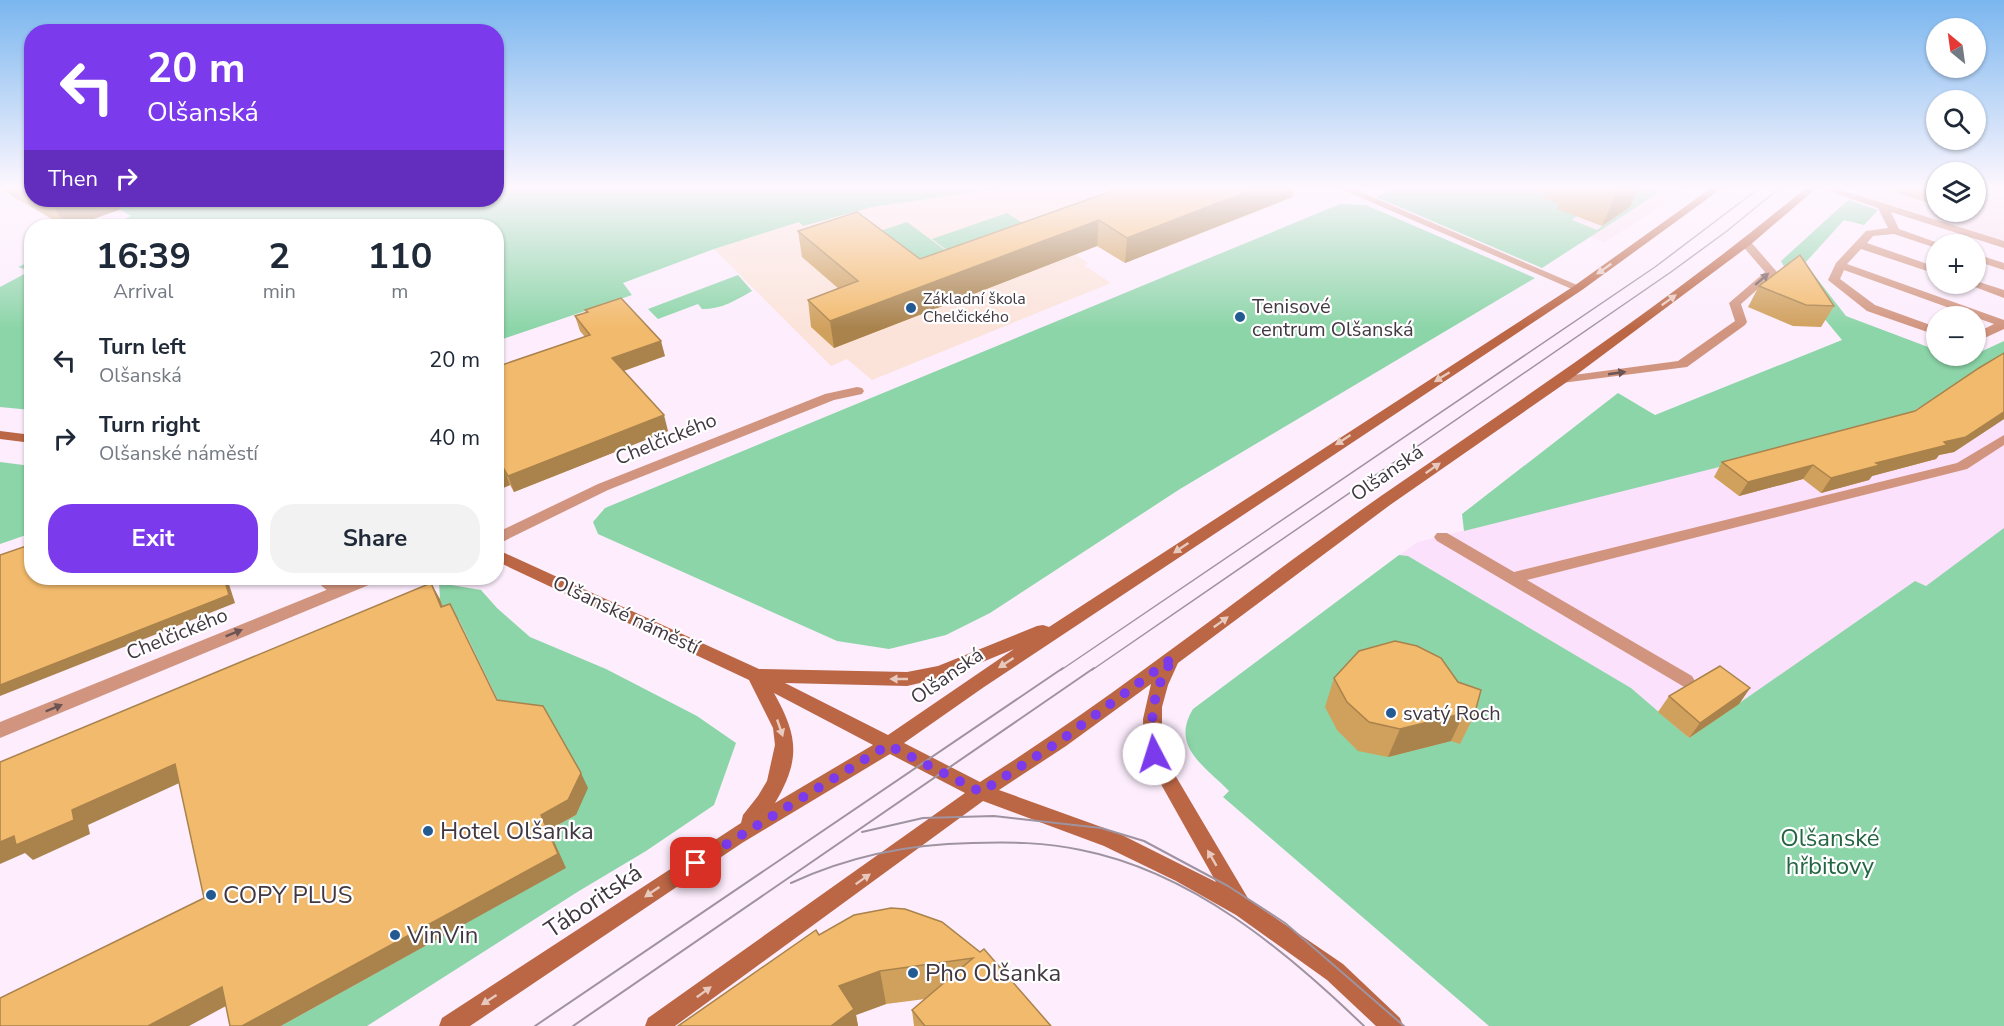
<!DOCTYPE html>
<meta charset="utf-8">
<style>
:root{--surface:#fff;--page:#f2f2f3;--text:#1f2937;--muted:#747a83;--accent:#7c3aed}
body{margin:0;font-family:"Nunito Sans",sans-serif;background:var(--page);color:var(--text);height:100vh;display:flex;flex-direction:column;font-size:22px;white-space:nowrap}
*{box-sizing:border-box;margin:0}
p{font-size:20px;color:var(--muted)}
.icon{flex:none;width:33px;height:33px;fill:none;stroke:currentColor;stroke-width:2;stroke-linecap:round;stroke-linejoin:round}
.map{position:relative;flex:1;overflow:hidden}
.side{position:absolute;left:24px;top:219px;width:480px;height:366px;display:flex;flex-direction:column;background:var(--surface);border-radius:24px;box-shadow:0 2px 4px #0004}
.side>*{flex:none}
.banner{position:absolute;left:24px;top:24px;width:480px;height:183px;border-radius:24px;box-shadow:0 2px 4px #0004;background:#7c3aed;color:#fff;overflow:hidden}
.needle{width:39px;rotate:331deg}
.buttons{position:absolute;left:1926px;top:18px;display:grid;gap:12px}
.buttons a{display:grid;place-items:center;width:60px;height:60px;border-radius:50%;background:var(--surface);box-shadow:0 2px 4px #0004;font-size:30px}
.pin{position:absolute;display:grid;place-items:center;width:51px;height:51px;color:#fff;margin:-26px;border-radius:12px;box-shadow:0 3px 9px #0006}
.me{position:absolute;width:66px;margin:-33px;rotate:355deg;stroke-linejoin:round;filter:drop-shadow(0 0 4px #0008)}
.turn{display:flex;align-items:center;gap:21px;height:126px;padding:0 24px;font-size:27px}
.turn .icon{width:78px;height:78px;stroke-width:2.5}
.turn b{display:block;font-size:42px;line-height:51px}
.then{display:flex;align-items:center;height:57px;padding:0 24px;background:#0003;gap:12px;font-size:22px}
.eta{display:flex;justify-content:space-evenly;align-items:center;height:102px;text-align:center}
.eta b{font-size:36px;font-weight:700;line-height:42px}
.cta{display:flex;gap:12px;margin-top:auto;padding:12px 24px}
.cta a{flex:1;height:69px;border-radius:24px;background:var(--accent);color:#fff;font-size:24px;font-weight:700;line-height:69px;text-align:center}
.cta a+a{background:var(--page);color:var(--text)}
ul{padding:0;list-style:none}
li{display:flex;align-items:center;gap:18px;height:78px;padding:0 24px}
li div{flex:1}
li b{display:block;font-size:22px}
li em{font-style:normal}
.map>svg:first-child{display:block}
.commercial{fill:#f9e1ed}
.built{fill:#fbe1fb}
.education{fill:#fbe3d9}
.green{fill:#8cd5a8}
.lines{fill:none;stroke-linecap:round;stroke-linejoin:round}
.lane{fill:#d1957f;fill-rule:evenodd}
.street{fill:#d1957f;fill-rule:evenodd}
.secondary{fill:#b64;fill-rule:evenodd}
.tram-far1{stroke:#a093a0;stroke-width:1.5}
.tram{stroke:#a093a0;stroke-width:2}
.wall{fill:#d0a05d}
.shaded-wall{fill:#a9824c}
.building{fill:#f2ba6c;stroke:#a9824c;stroke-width:1.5}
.oneway{fill:#e7c9be}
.oneway2{fill:#6d5454}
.route{stroke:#7c3aed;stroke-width:10;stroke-dasharray:0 18}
.poi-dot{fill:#235a92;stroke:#fff;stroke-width:2}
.labels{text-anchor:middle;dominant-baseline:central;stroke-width:4.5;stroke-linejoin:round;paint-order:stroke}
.far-poi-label{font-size:16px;fill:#423842;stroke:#fff;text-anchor:start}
.poi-label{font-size:20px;fill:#423842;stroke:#fff;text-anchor:start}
.street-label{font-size:20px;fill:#423842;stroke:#fff}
.near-poi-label{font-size:24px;fill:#423842;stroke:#fff;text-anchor:start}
.near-park-label{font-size:24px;fill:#256542;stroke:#fff}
.near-street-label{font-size:24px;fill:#423842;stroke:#fff}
</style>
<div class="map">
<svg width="2004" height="1026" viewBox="0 0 2004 1026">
<rect width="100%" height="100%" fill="#fdedfd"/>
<!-- commercial -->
<g class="commercial">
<path d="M1504 186H1691L1605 242 1545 224Z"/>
<path d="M1864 186H1936V212H1976V186H2004V243L1854 195Z"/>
</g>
<!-- built -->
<path class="built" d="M2004 358V532L1926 586 1915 581 1689 738 1631 688 1408 556 1399 555 1418 542 1890 424Z"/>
<!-- education -->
<path class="education" d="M1018 186H1080L1132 194 1279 186 1299 196 1125 263 1094 244 1084 248 1088 250 1076 255 1088 263 1085 266 1111 283 872 380 847 359 831 366 714 249 799 222 803 226 872 207Z"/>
<!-- green -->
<g class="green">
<path d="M497 186H1018L872 207 803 226 799 222 714 249 623 283 632 295 497 341 496 226H109L131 216 104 200H496Z"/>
<path d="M1398 186H1531L1577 216 1572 220 1597 230 1630 207 1598 186H1669L1542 268 1376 197Z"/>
<path d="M1848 200 1878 210 1864 225 1844 220 1805 263 1846 316 1936 350V356H1950L1963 360 2004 341V358L1891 424 1464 531 1462 514 1618 393 1655 415 1842 340 1789 276 1781 261Z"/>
<path d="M1340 204 1366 205 1535 278 1180 489 990 613 946 635 889 649 837 641 598 534 593 522 605 508Z"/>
<path d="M1007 213 1032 229 956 257 932 239Z"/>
<path d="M907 222 953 256 912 271 868 235Z"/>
<path d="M31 261V410L0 407V287L30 271 18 267Z"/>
<path d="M738 275 752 291C734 301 723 309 702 309L698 304 658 319 648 309Z"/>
<path d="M0 462 31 466 32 533 0 544Z"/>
<path d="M2004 528V1026H1489L1223 797 1229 791C1205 766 1170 747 1193 709L1399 555 1408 556 1631 688 1689 738 1915 581 1926 586Z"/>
<path d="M439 583 481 590 497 608 530 637 606 669 697 716 736 743 714 805 646 851 579 891 367 1026H281L565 868 549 830 576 815 508 721 459 620 449 623 440 599Z"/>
</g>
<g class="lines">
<!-- lane -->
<g class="lane">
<path d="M1814 186H1828L2004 241V248L1891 212 1899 229 1941 244H1936V248L1894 234 1873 236 1867 243 1936 267V274L1861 249 1847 264 2004 320V329L1976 342V333L1994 324 1844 270 1840 279 1875 305 1936 327V335L1867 311 1828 280 1836 263 1866 231 1888 228 1878 208Z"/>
<path d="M1746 240 1750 241 1777 272 1741 304 1747 322 1745 325 1687 367 1554 384 1552 381 1554 378 1559 377 1678 361 1735 321 1729 303 1765 272 1740 243Z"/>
<path d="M1976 254 2004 263V270L1976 261Z"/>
<path d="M1976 281 2004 290V298L1967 284H1976Z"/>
<path d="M2004 435V445L1967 469 1527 580 1692 676 1695 681 1692 686 1686 688 1437 541 1434 537 1437 533H1447L1514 572 1957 463Z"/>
<path d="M315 578H333L347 590 345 594C334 598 321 587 315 578Z"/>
</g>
<!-- street -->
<g class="street">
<path d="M1334 186H1347L1584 288 1578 292 1574 290Z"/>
<path d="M857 387 862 388 864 391 862 394 834 400 608 490 496 545V533L598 484 825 394Z"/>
<path d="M356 578H378L376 582 0 738V722Z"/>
</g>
<!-- secondary -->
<g class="secondary">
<path d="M1714 186H1725L1582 290 984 687 904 743 980 782C1119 694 1247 590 1381 496 1526 396 1673 299 1808 186H1819L1750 245 1564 384 1390 505 1178 663 1168 685 1162 707V753L1249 900 1343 964 1400 1018 1403 1026H1376L1327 980 1236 915 1176 881 1104 846 983 801 675 1026H645L648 1018 965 793 890 754 742 843 470 1026H439L442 1018 741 823 743 815 758 796 767 781 775 745 773 728 749 680 496 561V549L759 669 907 672 938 666 1037 626 1043 625 1049 627 1574 286ZM1014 649 888 735 785 683 907 686 946 677ZM1151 684 1143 719 1144 754 1216 882 1118 833 999 790 1066 746ZM774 693 873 745 775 803C801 759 798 736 774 693Z"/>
<path d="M0 431 32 435V443L0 439Z"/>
</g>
<!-- tram-far1 -->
<g class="tram-far1">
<path d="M1061 670 1655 267 1762 186"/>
<path d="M1092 670 1671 272 1727 231 1782 186"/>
</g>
<!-- tram -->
<g class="tram">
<path d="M862 832 923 818 994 816 1101 828 1144 841 1228 886 1285 923 1404 1026"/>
<path d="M791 883C849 856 908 844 972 843 1009 842 1045 842 1081 850 1192 872 1285 950 1364 1026"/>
<path d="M535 1026 1063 668"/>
<path d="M573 1026 1094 668"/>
</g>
</g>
<!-- wall -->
<g class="wall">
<path d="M0 186H32V200H116L121 209 74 226H64L0 189Z"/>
<path d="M1126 186 1292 197 1125 263 1097 246 834 348 811 327 808 300 839 289 802 257 798 231 920 259Z"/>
<path d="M1529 186H1639L1630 207 1602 226 1557 209 1559 204 1542 198 1544 194 1528 188Z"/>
<path d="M1897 186H1936V205L1894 192Z"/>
<path d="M1759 286 1834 306 1821 327 1793 326 1748 307Z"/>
<path d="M585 310 665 356 624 371 668 431 514 492 510 485 496 491V367L585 337 580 331 575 316 586 313Z"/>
<path d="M2004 353V419L1954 452 1939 455 1936 459 1872 476 1869 480 1821 493 1803 479 1739 496 1714 477 1722 462 1915 411Z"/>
<path d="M1395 641 1474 716 1460 744 1451 741 1388 757 1358 751 1337 730 1325 707 1334 678Z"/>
<path d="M1750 688 1739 704 1689 738 1658 712 1669 696Z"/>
<path d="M942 922 1051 1026H914L912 1010 925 999 886 1004 856 1015 858 1026H678L819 935Z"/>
</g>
<!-- shaded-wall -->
<g class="shaded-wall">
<path d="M1262 186H1294L1292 197 1125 263 1127 238Z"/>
<path d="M1619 186H1639L1630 207 1602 226Z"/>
<path d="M53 200H116L121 209 74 226H66L50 201Z"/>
<path d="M1099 220 1097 246 834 348 830 321Z"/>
<path d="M661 341 665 356 617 373 612 358Z"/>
<path d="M2004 412V419L1954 452 1939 455 1936 459 1872 476 1869 480 1821 493 1831 478 1876 463 1944 442Z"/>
<path d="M664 415 668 431 514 492 508 476Z"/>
<path d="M1813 465 1803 479 1739 496 1748 482Z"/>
<path d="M504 469 510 485 496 491V473Z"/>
<path d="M224 578H227L235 603 0 696V685Z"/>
<path d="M431 583 440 599 449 623 441 607Z"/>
<path d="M1750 688 1739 704 1689 738 1700 723Z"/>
<path d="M1464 713 1451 741 1388 757 1400 729Z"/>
<path d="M175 764 188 779 88 825 90 834 33 860 25 853 0 864V842Z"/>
<path d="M581 773 588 788 576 815 549 830 566 868 281 1026H242L541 815Z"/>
<path d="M880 971 886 1004 856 1015 858 1026H831L839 986Z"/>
<path d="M222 987 237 1000 189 1026H148Z"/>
</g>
<!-- building -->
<g class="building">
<path d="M23 186H32V190Z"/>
<path d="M1126 186H1262L1127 238 1099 220 830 321 808 300 858 281 798 231 857 212 920 259Z"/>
<path d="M1800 255 1834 306 1806 305 1759 286Z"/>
<path d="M621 298 661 341 612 358 664 415 508 476 504 469 496 473V367L590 335 575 316 588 312 585 310Z"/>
<path d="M2004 353V412L1966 437 1944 442 1947 445 1876 463 1880 465 1831 478 1813 465 1748 482 1722 462 1915 411 1979 368Z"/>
<path d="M32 544V578H224L229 595 0 685V555Z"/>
<path d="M431 583 441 607 450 604 497 700 543 706 581 773 568 800 541 815 558 854 242 1026H230L222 987 148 1026H0V998L204 898 175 764 72 810 74 820 16 845 14 836 0 842V762Z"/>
<path d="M1395 641 1417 646 1441 658 1458 682 1481 690 1474 716 1464 713 1400 729 1369 722 1347 702 1334 678 1359 651Z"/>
<path d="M1720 666 1750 688 1700 723 1669 696Z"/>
<path d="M891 908 905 909 942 922 980 952 984 949 1051 1026H925L912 1010 973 958 880 971 839 986 854 1009 831 1026H678L816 930 819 935 854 915Z"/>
</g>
<!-- one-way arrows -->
<defs><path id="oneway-solid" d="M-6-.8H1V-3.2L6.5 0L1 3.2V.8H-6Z" transform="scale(1.5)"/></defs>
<g class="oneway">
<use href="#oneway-solid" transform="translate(1604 269) rotate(145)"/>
<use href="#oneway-solid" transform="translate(1669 300) rotate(-36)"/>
<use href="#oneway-solid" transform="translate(1442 377) rotate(148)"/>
<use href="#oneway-solid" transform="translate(1343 440) rotate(147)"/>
<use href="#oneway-solid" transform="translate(1433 468) rotate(-35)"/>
<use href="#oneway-solid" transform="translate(1181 548) rotate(146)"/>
<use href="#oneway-solid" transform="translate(1221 622) rotate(-36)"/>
<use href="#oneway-solid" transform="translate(1006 663) rotate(147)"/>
<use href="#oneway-solid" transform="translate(899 679) rotate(-180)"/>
<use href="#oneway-solid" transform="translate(780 728) rotate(71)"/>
<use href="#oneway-solid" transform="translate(1212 858) rotate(-120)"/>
<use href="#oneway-solid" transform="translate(863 879) rotate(-35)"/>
<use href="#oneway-solid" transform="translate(652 892) rotate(146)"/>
<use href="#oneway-solid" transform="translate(704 992) rotate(-36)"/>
<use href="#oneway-solid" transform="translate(489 1000) rotate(147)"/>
</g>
<g class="oneway2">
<use href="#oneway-solid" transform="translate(1762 279) rotate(-41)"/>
<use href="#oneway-solid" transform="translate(1617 373) rotate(-8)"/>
<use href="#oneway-solid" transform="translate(234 633) rotate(-22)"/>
<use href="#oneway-solid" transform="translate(54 708) rotate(-22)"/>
</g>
<!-- sky -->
<linearGradient id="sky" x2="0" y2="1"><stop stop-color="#7ab6ef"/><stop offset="0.57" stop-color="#fef7fe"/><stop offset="1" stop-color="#fef7fe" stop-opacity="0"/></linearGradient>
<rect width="2004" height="329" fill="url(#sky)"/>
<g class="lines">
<!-- route -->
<path class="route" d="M696 863 888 745 981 792 1060 741 1174 657C1153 688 1149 717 1154 754"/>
</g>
<!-- markers -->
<g class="poi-dot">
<circle cx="911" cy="308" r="6"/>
<circle cx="1240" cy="317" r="6"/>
<circle cx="1391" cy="713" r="6"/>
<circle cx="428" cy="831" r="6"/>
<circle cx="211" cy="895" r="6"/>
<circle cx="395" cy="935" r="6"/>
<circle cx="913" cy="973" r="6"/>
</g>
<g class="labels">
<!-- far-poi labels -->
<g class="far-poi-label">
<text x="923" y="299">Základní škola<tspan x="923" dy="18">Chelčického</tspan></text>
</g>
<!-- poi labels -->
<g class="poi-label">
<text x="1252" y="306">Tenisové<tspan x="1252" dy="23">centrum Olšanská</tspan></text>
<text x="1403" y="713">svatý Roch</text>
</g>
<!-- street labels -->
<g class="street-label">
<text transform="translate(666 439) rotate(-22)">Chelčického</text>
<text transform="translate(1387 473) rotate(-35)">Olšanská</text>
<text transform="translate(626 615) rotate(25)">Olšanské náměstí</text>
<text transform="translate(177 634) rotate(-22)">Chelčického</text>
<text transform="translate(947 676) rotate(-35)">Olšanská</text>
</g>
<!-- near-poi labels -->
<g class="near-poi-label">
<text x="440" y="831">Hotel Olšanka</text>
<text x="223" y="895">COPY PLUS</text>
<text x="407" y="935">VinVin</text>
<text x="925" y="973">Pho Olšanka</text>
</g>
<!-- near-park labels -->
<g class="near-park-label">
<text x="1830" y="838">Olšanské<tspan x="1830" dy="28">hřbitovy</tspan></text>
</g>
<!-- near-street labels -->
<g class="near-street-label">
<text transform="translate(593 901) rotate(-34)">Táboritská</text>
</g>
</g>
</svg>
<div class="buttons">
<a><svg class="needle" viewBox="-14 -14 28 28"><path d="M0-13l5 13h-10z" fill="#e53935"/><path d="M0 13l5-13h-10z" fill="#747a83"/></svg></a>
<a><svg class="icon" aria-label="search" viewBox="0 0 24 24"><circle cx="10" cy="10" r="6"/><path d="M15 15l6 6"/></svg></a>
<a><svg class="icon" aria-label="layers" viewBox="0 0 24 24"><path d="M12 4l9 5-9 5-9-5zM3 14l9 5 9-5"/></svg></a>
<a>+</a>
<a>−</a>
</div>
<div class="pin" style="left:696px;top:863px;background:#d93025"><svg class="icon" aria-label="arrive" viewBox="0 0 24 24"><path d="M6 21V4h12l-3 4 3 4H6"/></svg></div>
<svg class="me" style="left:1154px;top:754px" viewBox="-20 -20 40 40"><circle r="19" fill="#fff"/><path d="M0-13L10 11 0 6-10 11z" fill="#7c3aed"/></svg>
<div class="banner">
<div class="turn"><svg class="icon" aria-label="left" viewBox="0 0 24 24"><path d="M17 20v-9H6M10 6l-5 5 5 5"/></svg><div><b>20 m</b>Olšanská</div></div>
<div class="then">Then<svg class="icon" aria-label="right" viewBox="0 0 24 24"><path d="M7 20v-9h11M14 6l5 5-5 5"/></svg></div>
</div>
<section class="side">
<div class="eta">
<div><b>16:39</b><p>Arrival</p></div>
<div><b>2</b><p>min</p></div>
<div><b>110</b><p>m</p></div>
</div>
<ul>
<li><svg class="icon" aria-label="left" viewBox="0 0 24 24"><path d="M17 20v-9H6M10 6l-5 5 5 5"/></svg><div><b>Turn left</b><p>Olšanská</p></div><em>20 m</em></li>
<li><svg class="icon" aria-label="right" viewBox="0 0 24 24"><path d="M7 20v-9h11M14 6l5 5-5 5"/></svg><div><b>Turn right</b><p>Olšanské náměstí</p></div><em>40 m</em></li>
</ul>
<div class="cta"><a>Exit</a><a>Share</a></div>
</section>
</div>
